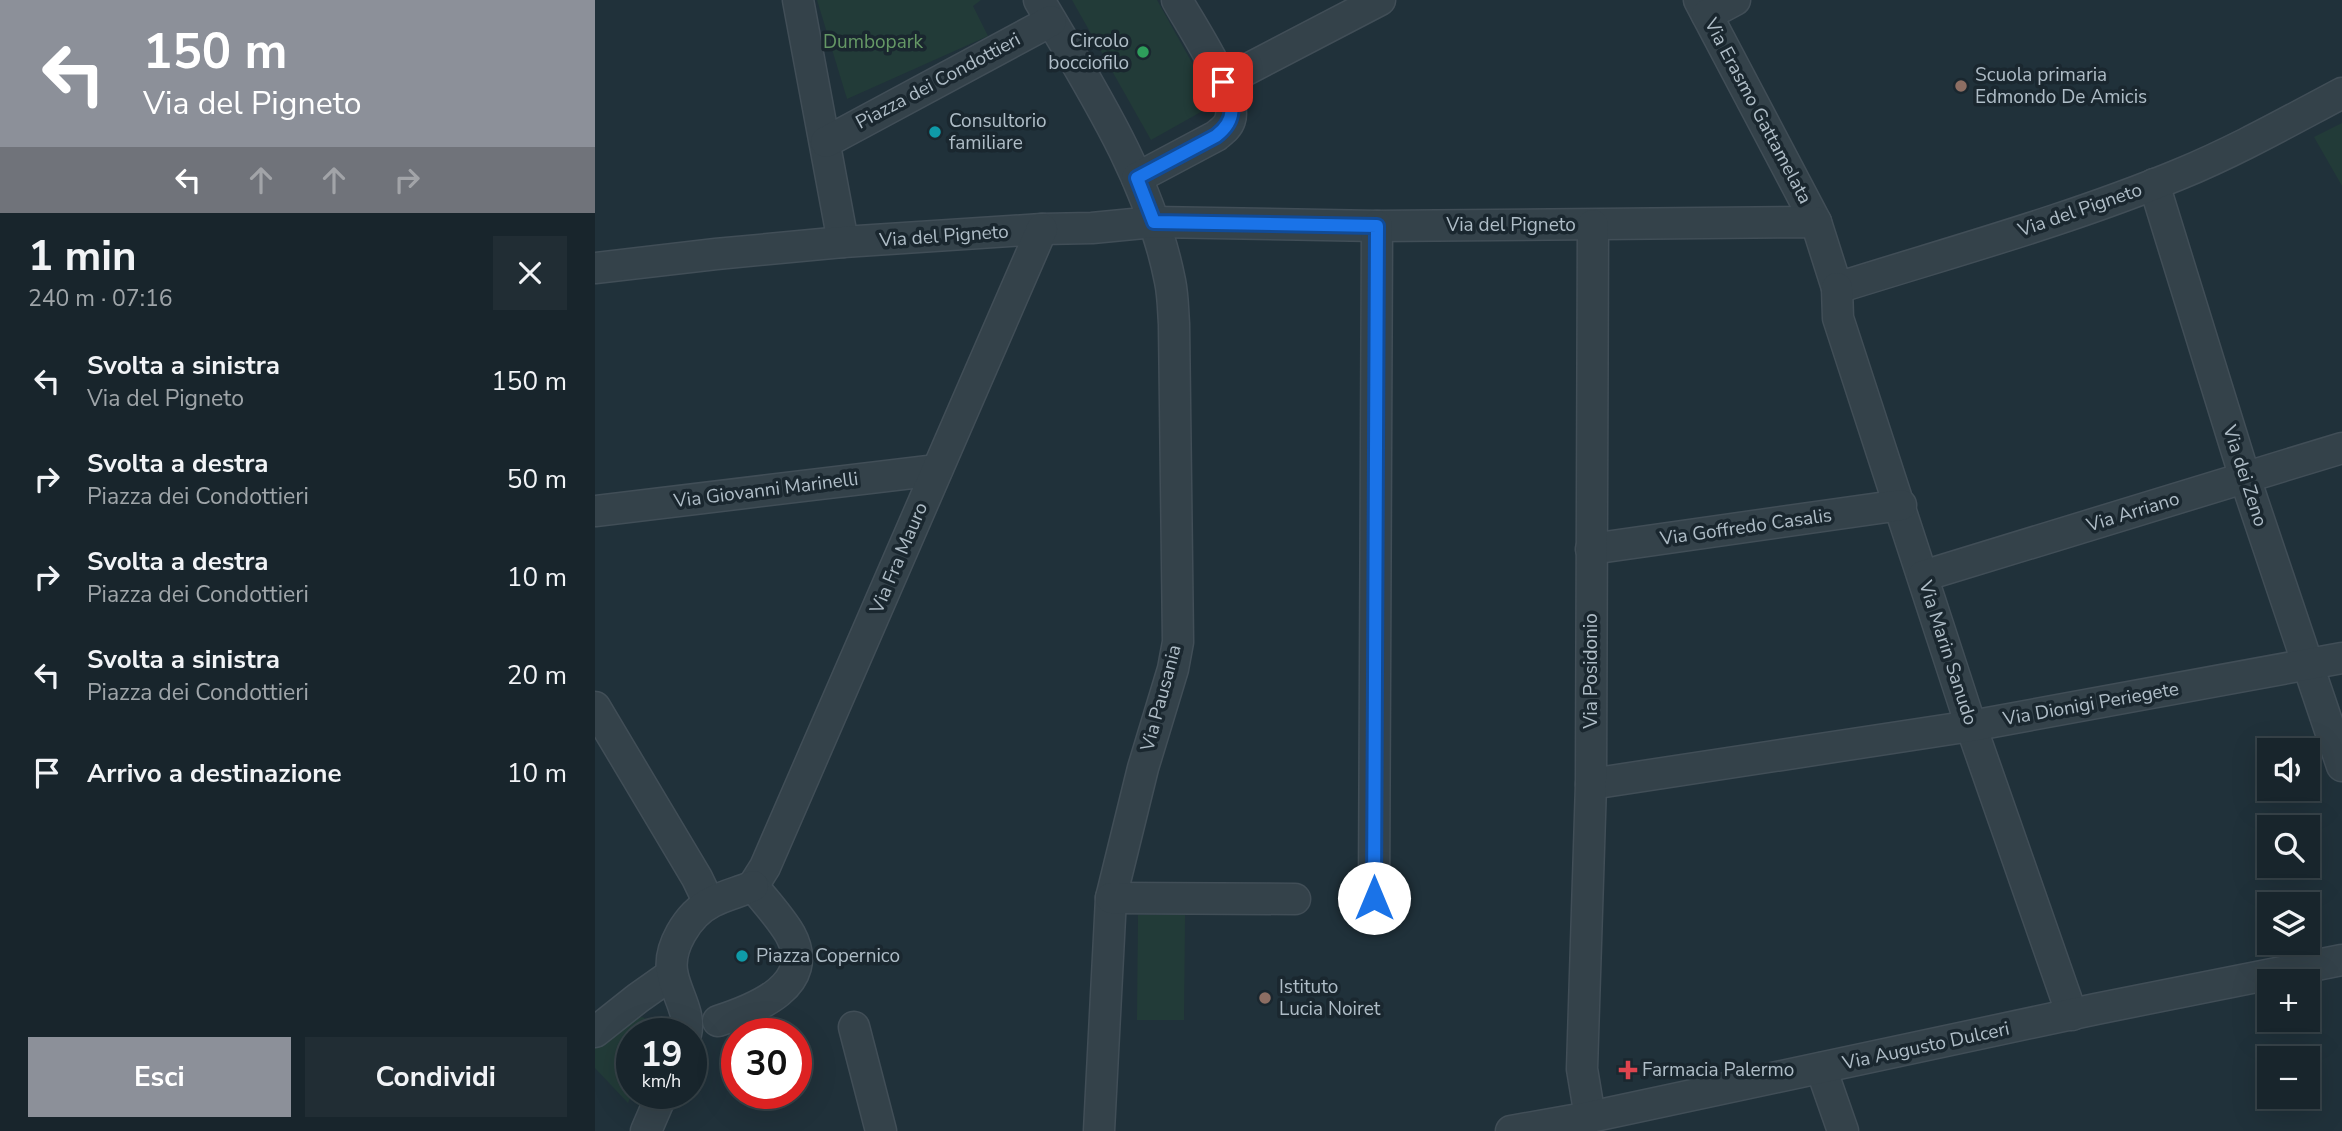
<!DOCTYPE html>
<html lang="it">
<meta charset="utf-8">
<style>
:root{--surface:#18252c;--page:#212d34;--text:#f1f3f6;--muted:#9fa5a9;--line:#364248;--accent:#8c9099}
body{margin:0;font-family:"Nunito Sans",sans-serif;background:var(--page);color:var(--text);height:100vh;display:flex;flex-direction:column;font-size:26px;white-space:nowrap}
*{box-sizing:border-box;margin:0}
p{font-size:23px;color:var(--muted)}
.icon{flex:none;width:38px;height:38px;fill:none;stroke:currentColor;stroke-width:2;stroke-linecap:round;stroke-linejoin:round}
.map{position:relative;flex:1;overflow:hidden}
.details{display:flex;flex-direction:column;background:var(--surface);width:595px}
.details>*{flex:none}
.guide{background:#8c9099;color:#fff;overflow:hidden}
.tools{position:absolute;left:1662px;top:738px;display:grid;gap:14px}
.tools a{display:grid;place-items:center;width:63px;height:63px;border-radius:0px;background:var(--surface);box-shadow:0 7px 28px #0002,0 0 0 2px var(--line);font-size:35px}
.speed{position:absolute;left:21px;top:1018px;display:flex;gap:14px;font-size:35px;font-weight:700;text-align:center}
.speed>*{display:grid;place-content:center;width:91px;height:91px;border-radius:50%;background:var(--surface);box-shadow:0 7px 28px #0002,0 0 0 2px var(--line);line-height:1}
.speed small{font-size:18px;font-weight:400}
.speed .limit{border:10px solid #d22;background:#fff;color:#111}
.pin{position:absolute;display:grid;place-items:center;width:60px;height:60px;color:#fff;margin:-30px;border-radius:14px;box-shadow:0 4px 10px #0006}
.me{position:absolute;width:77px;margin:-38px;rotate:0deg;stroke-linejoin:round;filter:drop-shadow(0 0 5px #0008)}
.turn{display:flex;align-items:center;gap:24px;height:147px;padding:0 28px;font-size:32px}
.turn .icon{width:91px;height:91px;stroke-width:2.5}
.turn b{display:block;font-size:49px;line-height:60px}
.lanes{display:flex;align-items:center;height:66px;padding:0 28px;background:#0003;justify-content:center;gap:35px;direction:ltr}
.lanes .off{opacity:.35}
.round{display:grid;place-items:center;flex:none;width:74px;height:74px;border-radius:0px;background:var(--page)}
.summary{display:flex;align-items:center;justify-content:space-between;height:119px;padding:0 28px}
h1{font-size:42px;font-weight:700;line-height:52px}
.action{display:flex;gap:14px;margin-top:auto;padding:14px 28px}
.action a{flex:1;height:80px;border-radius:0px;background:var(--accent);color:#fff;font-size:28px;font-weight:700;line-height:80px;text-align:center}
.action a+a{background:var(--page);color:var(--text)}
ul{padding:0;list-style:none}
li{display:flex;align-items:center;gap:21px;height:98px;padding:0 28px}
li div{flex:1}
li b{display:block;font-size:26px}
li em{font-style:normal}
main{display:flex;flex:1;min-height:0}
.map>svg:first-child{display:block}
.green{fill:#223b38}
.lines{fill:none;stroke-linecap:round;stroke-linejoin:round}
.minor-casing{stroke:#414e57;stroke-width:33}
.minor{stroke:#34424a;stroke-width:30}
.route-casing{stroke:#114b97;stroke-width:18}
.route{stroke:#1a73e8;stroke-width:12}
.leisure-dot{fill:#2e9e5b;stroke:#1a272f;stroke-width:2.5}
.education-dot{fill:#8d6e63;stroke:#1a272f;stroke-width:2.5}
.culture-dot{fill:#0f9aa8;stroke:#1a272f;stroke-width:2.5}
.health-dot{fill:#e0444e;stroke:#1a272f;stroke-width:2.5}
.labels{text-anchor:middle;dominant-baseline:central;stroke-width:7;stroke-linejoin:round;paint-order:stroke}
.poi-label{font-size:19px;fill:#afbdc7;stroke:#1a272f;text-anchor:start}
.park-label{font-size:19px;fill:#659865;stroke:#1a272f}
.street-label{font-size:19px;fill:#afbdc7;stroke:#1a272f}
</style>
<main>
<section class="details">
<div class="guide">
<div class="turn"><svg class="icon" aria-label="left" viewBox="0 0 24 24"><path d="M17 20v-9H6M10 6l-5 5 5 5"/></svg><div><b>150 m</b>Via del Pigneto</div></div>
<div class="lanes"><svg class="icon" aria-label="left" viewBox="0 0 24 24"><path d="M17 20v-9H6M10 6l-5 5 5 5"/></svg><svg class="icon off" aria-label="ahead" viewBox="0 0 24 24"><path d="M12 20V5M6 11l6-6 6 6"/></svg><svg class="icon off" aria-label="ahead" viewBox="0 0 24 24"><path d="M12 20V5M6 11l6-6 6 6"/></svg><svg class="icon off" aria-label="right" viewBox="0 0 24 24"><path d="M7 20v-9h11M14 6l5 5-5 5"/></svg></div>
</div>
<div class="summary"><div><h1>1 min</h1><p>240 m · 07:16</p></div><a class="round"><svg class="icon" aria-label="close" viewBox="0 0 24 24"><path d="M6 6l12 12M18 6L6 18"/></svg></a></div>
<ul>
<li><svg class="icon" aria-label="left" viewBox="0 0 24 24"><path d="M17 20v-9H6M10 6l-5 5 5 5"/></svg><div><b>Svolta a sinistra</b><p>Via del Pigneto</p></div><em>150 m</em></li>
<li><svg class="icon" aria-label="right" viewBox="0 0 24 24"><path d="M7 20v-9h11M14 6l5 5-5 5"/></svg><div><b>Svolta a destra</b><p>Piazza dei Condottieri</p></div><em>50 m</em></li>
<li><svg class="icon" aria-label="right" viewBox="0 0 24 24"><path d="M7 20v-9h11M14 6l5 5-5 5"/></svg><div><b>Svolta a destra</b><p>Piazza dei Condottieri</p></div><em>10 m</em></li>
<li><svg class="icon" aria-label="left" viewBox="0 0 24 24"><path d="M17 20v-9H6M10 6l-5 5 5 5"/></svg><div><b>Svolta a sinistra</b><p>Piazza dei Condottieri</p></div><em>20 m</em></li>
<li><svg class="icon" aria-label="arrive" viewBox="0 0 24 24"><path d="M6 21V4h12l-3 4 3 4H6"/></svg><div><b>Arrivo a destinazione</b></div><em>10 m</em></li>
</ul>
<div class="action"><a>Esci</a><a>Condividi</a></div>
</section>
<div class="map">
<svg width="1747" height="1131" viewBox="0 0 1747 1131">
<rect width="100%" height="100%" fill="#20313a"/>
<!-- green -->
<g class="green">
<path d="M222 0H386L378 6 393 36 252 99Z"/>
<path d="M477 0H562L620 104 556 140Z"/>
<path d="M1747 123V186L1719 137Z"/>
<path d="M543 915H590L589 1020H542Z"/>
<path d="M40 1015 53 1019 60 1034H37V1094L33 1103 0 1068V1041Z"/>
</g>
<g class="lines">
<!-- minor casing -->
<g class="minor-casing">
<g id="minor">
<path d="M203 0 248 242"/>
<path d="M444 0C496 88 555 179 575 281 578 295 578 310 579 324L583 642 578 669 548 768 516 898 504 1131"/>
<path d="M1104 0 1221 222"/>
<path d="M1112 15 1140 0"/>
<path d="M628 82 785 0"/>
<path d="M231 142 456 21"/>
<path d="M542 178 621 136C627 131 633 127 635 120 644 96 595 24 582 0"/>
<path d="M1559 184 1650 478 1747 766"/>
<path d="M0 268 121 254 248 242 447 229 497 228 559 222 782 226 1221 222 1242 288C1356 252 1474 220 1585 174 1641 151 1694 121 1747 93"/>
<path d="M1242 288 1243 318 1376 726 1477 1015"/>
<path d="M0 511 342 470"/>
<path d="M996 549 1306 505"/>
<path d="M1328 576 1747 448"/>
<path d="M0 707 102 878 114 903"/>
<path d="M996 784 1376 726 1747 658"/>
<path d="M158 886 170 867 447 229"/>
<path d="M516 898 700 899"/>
<path d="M779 898 782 226"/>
<path d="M123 1021C160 1009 223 985 195 934 185 917 170 901 158 886"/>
<path d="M259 1027 286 1131"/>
<path d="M0 1032 43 998 77 974"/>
<path d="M91 1034C96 1014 82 995 78 976 71 949 93 914 117 902 130 895 145 892 158 886"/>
<path d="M1226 1068 1248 1131"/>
<path d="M995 1117 987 1069 996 784 998 225"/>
<path d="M51 1131 67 1094"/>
<path d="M916 1131 995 1117 1501 1009 1747 960"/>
</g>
</g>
<!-- minor -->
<use href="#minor" class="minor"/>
</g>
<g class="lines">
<!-- route casing -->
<g class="route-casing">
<path id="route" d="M628 82C639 104 642 120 621 136L542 178 559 222 782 226 779 898"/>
</g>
<!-- route -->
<use href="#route" class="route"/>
</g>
<!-- markers -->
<circle class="leisure-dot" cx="548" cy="52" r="7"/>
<g class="education-dot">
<circle cx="1366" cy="86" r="7"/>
<circle cx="670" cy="998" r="7"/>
</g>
<g class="culture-dot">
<circle cx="340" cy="132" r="7"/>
<circle cx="147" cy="956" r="7"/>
</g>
<path class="health-dot" d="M1029.5 1059.5h7v7h7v7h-7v7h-7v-7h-7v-7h7z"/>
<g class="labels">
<!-- poi labels -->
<g class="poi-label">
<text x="534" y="41" text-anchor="end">Circolo<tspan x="534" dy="22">bocciofilo</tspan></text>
<text x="1380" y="75">Scuola primaria<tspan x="1380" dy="22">Edmondo De Amicis</tspan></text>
<text x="354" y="121">Consultorio<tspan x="354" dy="22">familiare</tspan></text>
<text x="161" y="956">Piazza Copernico</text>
<text x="684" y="987">Istituto<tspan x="684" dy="22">Lucia Noiret</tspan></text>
<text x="1047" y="1070">Farmacia Palermo</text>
</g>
<!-- park labels -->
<g class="park-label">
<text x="278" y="42">Dumbopark</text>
</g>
<!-- street labels -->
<g class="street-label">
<text transform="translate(343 81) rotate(-28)">Piazza dei Condottieri</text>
<text transform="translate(1163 111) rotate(62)">Via Erasmo Gattamelata</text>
<text transform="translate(1485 210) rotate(-19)">Via del Pigneto</text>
<text x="916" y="225">Via del Pigneto</text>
<text transform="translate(349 236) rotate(-4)">Via del Pigneto</text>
<text transform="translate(1650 476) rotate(72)">Via dei Zeno</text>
<text transform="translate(171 490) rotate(-7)">Via Giovanni Marinelli</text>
<text transform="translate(1538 512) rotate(-17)">Via Arriano</text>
<text transform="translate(1151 527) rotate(-8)">Via Goffredo Casalis</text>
<text transform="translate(304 558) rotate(-67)">Via Fra Mauro</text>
<text transform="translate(1353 653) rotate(72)">Via Marin Sanudo</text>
<text transform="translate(996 671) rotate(-90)">Via Posidonio</text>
<text transform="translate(566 698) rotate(-75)">Via Pausania</text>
<text transform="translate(1496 704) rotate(-10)">Via Dionigi Periegete</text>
<text transform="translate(1331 1046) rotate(-12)">Via Augusto Dulceri</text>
</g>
</g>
</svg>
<div class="tools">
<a><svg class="icon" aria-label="sound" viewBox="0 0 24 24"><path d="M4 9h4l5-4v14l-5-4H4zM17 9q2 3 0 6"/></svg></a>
<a><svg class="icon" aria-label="search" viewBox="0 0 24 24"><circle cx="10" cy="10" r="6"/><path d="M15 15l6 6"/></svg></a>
<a><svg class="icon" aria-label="layers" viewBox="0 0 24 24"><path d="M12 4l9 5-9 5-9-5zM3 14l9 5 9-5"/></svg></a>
<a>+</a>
<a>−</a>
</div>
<div class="speed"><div>19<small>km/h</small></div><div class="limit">30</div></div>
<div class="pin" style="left:628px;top:82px;background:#d93025"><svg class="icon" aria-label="arrive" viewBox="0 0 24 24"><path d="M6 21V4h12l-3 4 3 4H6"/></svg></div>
<svg class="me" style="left:779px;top:898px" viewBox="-20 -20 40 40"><circle r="19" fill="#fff"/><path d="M0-13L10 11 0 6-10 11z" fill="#1a73e8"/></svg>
</div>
</main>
